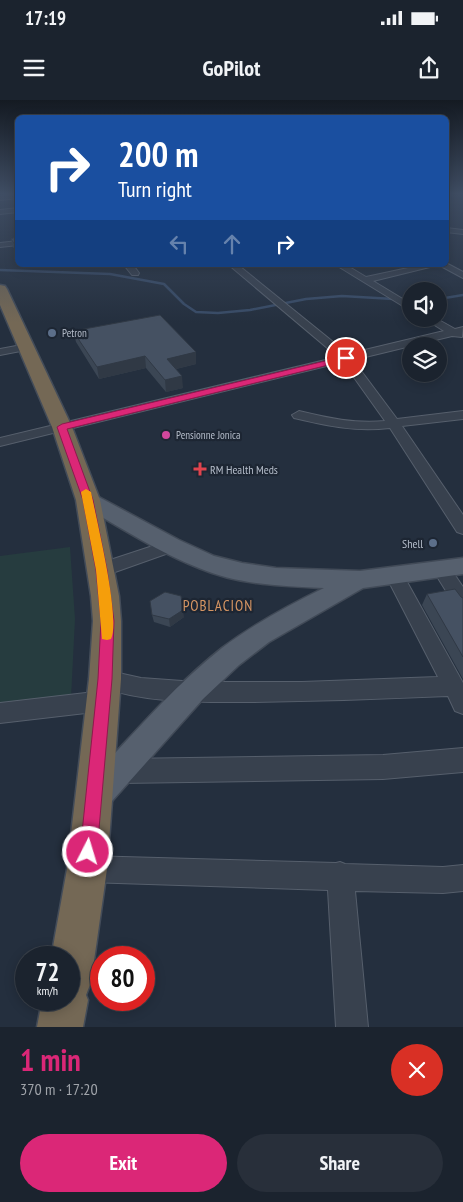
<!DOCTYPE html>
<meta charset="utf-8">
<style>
:root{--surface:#1b232e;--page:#282f3a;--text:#f1f3f6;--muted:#a0a4aa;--line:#39404a;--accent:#db2777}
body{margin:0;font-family:"PT Sans Narrow",sans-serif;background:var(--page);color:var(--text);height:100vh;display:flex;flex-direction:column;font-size:19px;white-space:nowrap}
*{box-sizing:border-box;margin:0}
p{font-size:16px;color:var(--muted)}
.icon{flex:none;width:28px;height:28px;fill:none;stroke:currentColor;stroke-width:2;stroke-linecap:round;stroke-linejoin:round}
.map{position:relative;height:927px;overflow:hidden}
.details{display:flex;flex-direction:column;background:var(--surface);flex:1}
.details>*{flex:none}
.hud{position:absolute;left:15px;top:15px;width:434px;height:152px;border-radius:8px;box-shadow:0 2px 12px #0003,0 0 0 1px var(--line);background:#1a4fa0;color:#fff;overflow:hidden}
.controls{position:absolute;left:402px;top:182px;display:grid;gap:10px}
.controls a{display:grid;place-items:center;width:45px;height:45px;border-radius:50%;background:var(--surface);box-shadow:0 2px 12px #0003,0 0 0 1px var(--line);font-size:25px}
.speed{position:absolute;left:15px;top:846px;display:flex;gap:10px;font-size:25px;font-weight:700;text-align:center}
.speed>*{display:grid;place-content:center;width:65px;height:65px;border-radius:50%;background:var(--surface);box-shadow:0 2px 12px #0003,0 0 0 1px var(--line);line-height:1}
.speed small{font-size:12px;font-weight:400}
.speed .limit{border:8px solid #d22;background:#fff;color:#111}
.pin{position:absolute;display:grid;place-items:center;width:42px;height:42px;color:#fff;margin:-21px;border:2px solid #fff;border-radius:50%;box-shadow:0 1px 5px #0007}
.me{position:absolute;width:55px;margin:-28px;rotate:5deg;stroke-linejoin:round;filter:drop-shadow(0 0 4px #0008)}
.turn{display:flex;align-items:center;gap:18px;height:105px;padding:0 20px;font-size:22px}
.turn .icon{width:65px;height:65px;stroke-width:2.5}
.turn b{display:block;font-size:35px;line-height:42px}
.lanes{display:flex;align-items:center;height:48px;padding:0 20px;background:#0003;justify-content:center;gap:25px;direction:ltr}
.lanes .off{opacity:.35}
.round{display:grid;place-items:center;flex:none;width:52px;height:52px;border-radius:26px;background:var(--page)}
.head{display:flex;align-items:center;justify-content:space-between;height:85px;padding:0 20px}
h1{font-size:30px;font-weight:700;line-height:38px;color:var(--accent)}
.button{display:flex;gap:10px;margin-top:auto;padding:10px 20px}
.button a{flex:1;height:58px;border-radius:30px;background:var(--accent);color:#fff;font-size:20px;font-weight:700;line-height:58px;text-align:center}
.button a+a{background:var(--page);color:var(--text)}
.status{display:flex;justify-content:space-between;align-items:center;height:35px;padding:0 25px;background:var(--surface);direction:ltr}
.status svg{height:14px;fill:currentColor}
header{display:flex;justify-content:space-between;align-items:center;height:65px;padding:0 20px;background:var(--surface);font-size:22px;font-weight:700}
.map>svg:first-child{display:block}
.green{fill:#263c3f}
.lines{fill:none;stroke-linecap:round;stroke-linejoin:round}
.stream{stroke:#394c67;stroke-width:2.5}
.minor-casing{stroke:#565f6c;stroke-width:2}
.major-casing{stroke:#414a57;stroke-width:3}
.highway-casing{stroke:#434c59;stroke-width:3}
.minor{fill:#38414e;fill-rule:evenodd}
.major{fill:#56606e;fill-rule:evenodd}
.highway{fill:#746855;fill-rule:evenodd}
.wall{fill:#3b4654}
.shaded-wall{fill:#303945}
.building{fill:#455162;stroke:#303945}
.route{fill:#db2777;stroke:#8e194d}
.slow{fill:#f59e0b}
.service-dot{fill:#5c6f8a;stroke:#1d2633;stroke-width:2}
.hotel-dot{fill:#d1479c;stroke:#1d2633;stroke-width:2}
.health-dot{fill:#e0444e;stroke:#1d2633;stroke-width:2}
.labels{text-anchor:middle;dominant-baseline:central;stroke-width:4.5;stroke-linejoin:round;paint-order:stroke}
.far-poi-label{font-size:11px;fill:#b4bcc9;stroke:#1d2633;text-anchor:start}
.poi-label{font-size:12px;fill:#b4bcc9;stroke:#1d2633;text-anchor:start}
.quarter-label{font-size:15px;letter-spacing:1px;fill:#d59563;stroke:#1d2633}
</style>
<div class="status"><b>17:19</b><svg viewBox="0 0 49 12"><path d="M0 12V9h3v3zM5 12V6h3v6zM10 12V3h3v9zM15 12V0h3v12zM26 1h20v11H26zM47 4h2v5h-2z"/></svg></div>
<header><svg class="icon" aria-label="menu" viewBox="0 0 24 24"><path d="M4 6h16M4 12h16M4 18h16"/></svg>GoPilot<svg class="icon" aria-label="share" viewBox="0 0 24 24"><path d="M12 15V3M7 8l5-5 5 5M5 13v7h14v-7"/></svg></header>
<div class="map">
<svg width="463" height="927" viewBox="0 0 463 927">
<rect width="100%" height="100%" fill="#242f3e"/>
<!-- green -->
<path class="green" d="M70 447 75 519 71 598 0 606V456Z"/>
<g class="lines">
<!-- stream -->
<g class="stream">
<path d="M0 170 110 174 164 184 184 204 196 212 218 213 250 210 306 199 342 196 411 200"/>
<path d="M439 199 463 195"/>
</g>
<!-- minor casing -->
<g class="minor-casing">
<g id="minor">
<path d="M18 94V98L0 100V96Z"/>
<path d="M18 108V112L0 114V110Z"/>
<path d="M446 128 463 130V134L446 132Z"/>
<path d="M18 141V145L0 147V143Z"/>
<path d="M446 163 463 172V178L439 165H446Z"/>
<path d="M124 165H133L139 173 138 175H132Z"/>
<path d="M229 165H238L348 254 444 231 425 219H437L455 229 463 227 462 237 452 236 353 260 397 319 463 311V319L402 326 463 415V434L457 432 390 328C354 332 329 326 294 318L292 315 299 311C328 318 355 324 385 321L343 262 0 346V338L338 257Z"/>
<path d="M336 165H346L366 177 422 165H438L373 181 411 204V211Z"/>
<path d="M27 244 33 247 31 249 0 255V249Z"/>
<path d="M171 440 177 442 179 446 177 450 101 477 95 475 92 470 95 465Z"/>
<path d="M442 463 448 465 463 487V509L456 507 433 470 436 465Z"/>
<path d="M395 469 401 471 463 583V614L455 611 448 596C383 599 318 601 253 602 201 602 147 604 98 586L95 579 98 572 105 570 141 578 196 582H302L438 577 386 476 389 471Z"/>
<path d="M103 591 111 594 114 601 111 608 103 611 0 623V603Z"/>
<path d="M463 648V672L383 679 122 683 114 679 110 671 114 663 122 659 383 655Z"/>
<path d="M87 756 336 763 340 762 345 764 443 767 463 765V791L443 793 355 791 368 927H336L328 790 87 782 78 778 74 769 78 760Z"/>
</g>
</g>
<!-- major casing -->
<g class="major-casing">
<path id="major" d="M88 393 95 395 179 440 214 456 242 463 276 468 360 471 463 458V474L363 488 269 542 239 565 203 599 104 710 93 715 82 710 77 699 82 688C128 641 170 589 222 548 254 524 289 505 324 488 282 486 239 485 199 468 158 452 120 427 81 405L78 400 81 395Z"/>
</g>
<!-- highway casing -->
<g class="highway-casing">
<path id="highway" d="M0 185 5 186 7 189 72 327 100 400 119 496 121 521V579L107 769 91 882 86 895 88 900 83 927H37L42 900H69V858H51L67 769 89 579 93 521 91 496 76 400 52 327 0 205Z"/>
</g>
<!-- minor -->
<use href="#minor" class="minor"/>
<!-- major -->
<use href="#major" class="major"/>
<!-- highway -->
<use href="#highway" class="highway"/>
</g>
<!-- wall -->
<g class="wall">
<path d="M18 136V154L13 147 11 139Z"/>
<path d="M73 231 196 264 176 269 183 288 166 292 146 268 99 279 76 242Z"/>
<path d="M427 494 463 498V579L422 505Z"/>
<path d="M152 515 184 517 170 527 154 522Z"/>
</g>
<!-- shaded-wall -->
<g class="shaded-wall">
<path d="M196 252V264L168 271 167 259Z"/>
<path d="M145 256 146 268 99 279 97 267Z"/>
<path d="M182 276 183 288 166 292 165 280Z"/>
<path d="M183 510 184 517 170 527 169 519Z"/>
</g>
<!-- building -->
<g class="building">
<path d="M18 136V149L11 139Z"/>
<path d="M160 215 196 252 167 259 182 276 165 280 145 256 97 267 73 231Z"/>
<path d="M455 489 461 497 463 498V557L427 494Z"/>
<path d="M165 492 181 496 183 510 169 519 152 515 150 501Z"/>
</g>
<!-- sky -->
<linearGradient id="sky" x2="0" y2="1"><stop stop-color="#141a22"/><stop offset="0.42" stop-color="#3f4d63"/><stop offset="1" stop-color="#3f4d63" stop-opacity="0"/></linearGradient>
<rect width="463" height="223" fill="url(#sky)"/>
<!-- route -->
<path class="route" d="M346 256 350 258 349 260 67 329 93 400 107 470 114 521 112 579 97 752 94 758 88 760 82 758 80 752 98 579 101 521 96 470 83 400 57 327 62 324Z"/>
<!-- slow -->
<path class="slow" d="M86 389 91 392C96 418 121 519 111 539L107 540 102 539 96 470 81 392Z"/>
<!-- markers -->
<g class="service-dot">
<circle cx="52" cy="233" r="5"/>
<circle cx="433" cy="443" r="5"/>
</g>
<circle class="hotel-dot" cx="166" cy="335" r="5"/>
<path class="health-dot" d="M197.5 361.5h5v5h5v5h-5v5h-5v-5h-5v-5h5z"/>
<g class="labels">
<!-- far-poi labels -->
<g class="far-poi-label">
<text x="62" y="233">Petron</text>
<text x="176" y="335">Pensionne Jonica</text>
</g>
<!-- poi labels -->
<g class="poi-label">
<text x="210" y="369">RM Health Meds</text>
<text x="423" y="443" text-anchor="end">Shell</text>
</g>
<!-- quarter labels -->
<g class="quarter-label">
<text x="218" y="505">POBLACION</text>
</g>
</g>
</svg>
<div class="controls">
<a><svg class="icon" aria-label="sound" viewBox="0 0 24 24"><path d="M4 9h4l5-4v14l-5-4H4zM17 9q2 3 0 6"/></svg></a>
<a><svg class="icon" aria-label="layers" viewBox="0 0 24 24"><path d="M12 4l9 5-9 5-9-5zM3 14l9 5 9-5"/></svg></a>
</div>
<div class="speed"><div>72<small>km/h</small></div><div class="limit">80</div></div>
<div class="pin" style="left:346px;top:258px;background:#d93025"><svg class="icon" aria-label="arrive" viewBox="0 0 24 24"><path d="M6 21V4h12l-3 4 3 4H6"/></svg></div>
<svg class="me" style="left:88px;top:752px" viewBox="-20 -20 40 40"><circle r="17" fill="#db2777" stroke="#fff" stroke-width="3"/><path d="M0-11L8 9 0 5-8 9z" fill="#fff"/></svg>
<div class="hud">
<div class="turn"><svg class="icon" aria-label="right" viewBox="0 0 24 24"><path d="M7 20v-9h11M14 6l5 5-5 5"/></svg><div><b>200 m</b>Turn right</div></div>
<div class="lanes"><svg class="icon off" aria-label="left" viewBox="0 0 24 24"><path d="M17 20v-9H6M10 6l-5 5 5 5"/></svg><svg class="icon off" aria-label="ahead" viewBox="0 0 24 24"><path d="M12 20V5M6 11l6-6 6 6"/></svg><svg class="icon" aria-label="right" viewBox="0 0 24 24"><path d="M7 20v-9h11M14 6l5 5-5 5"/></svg></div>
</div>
</div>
<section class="details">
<div class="head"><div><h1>1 min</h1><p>370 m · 17:20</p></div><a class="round" style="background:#d93025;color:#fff"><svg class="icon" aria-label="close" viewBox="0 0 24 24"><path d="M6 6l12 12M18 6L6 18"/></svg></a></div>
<div class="button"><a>Exit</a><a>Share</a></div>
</section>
